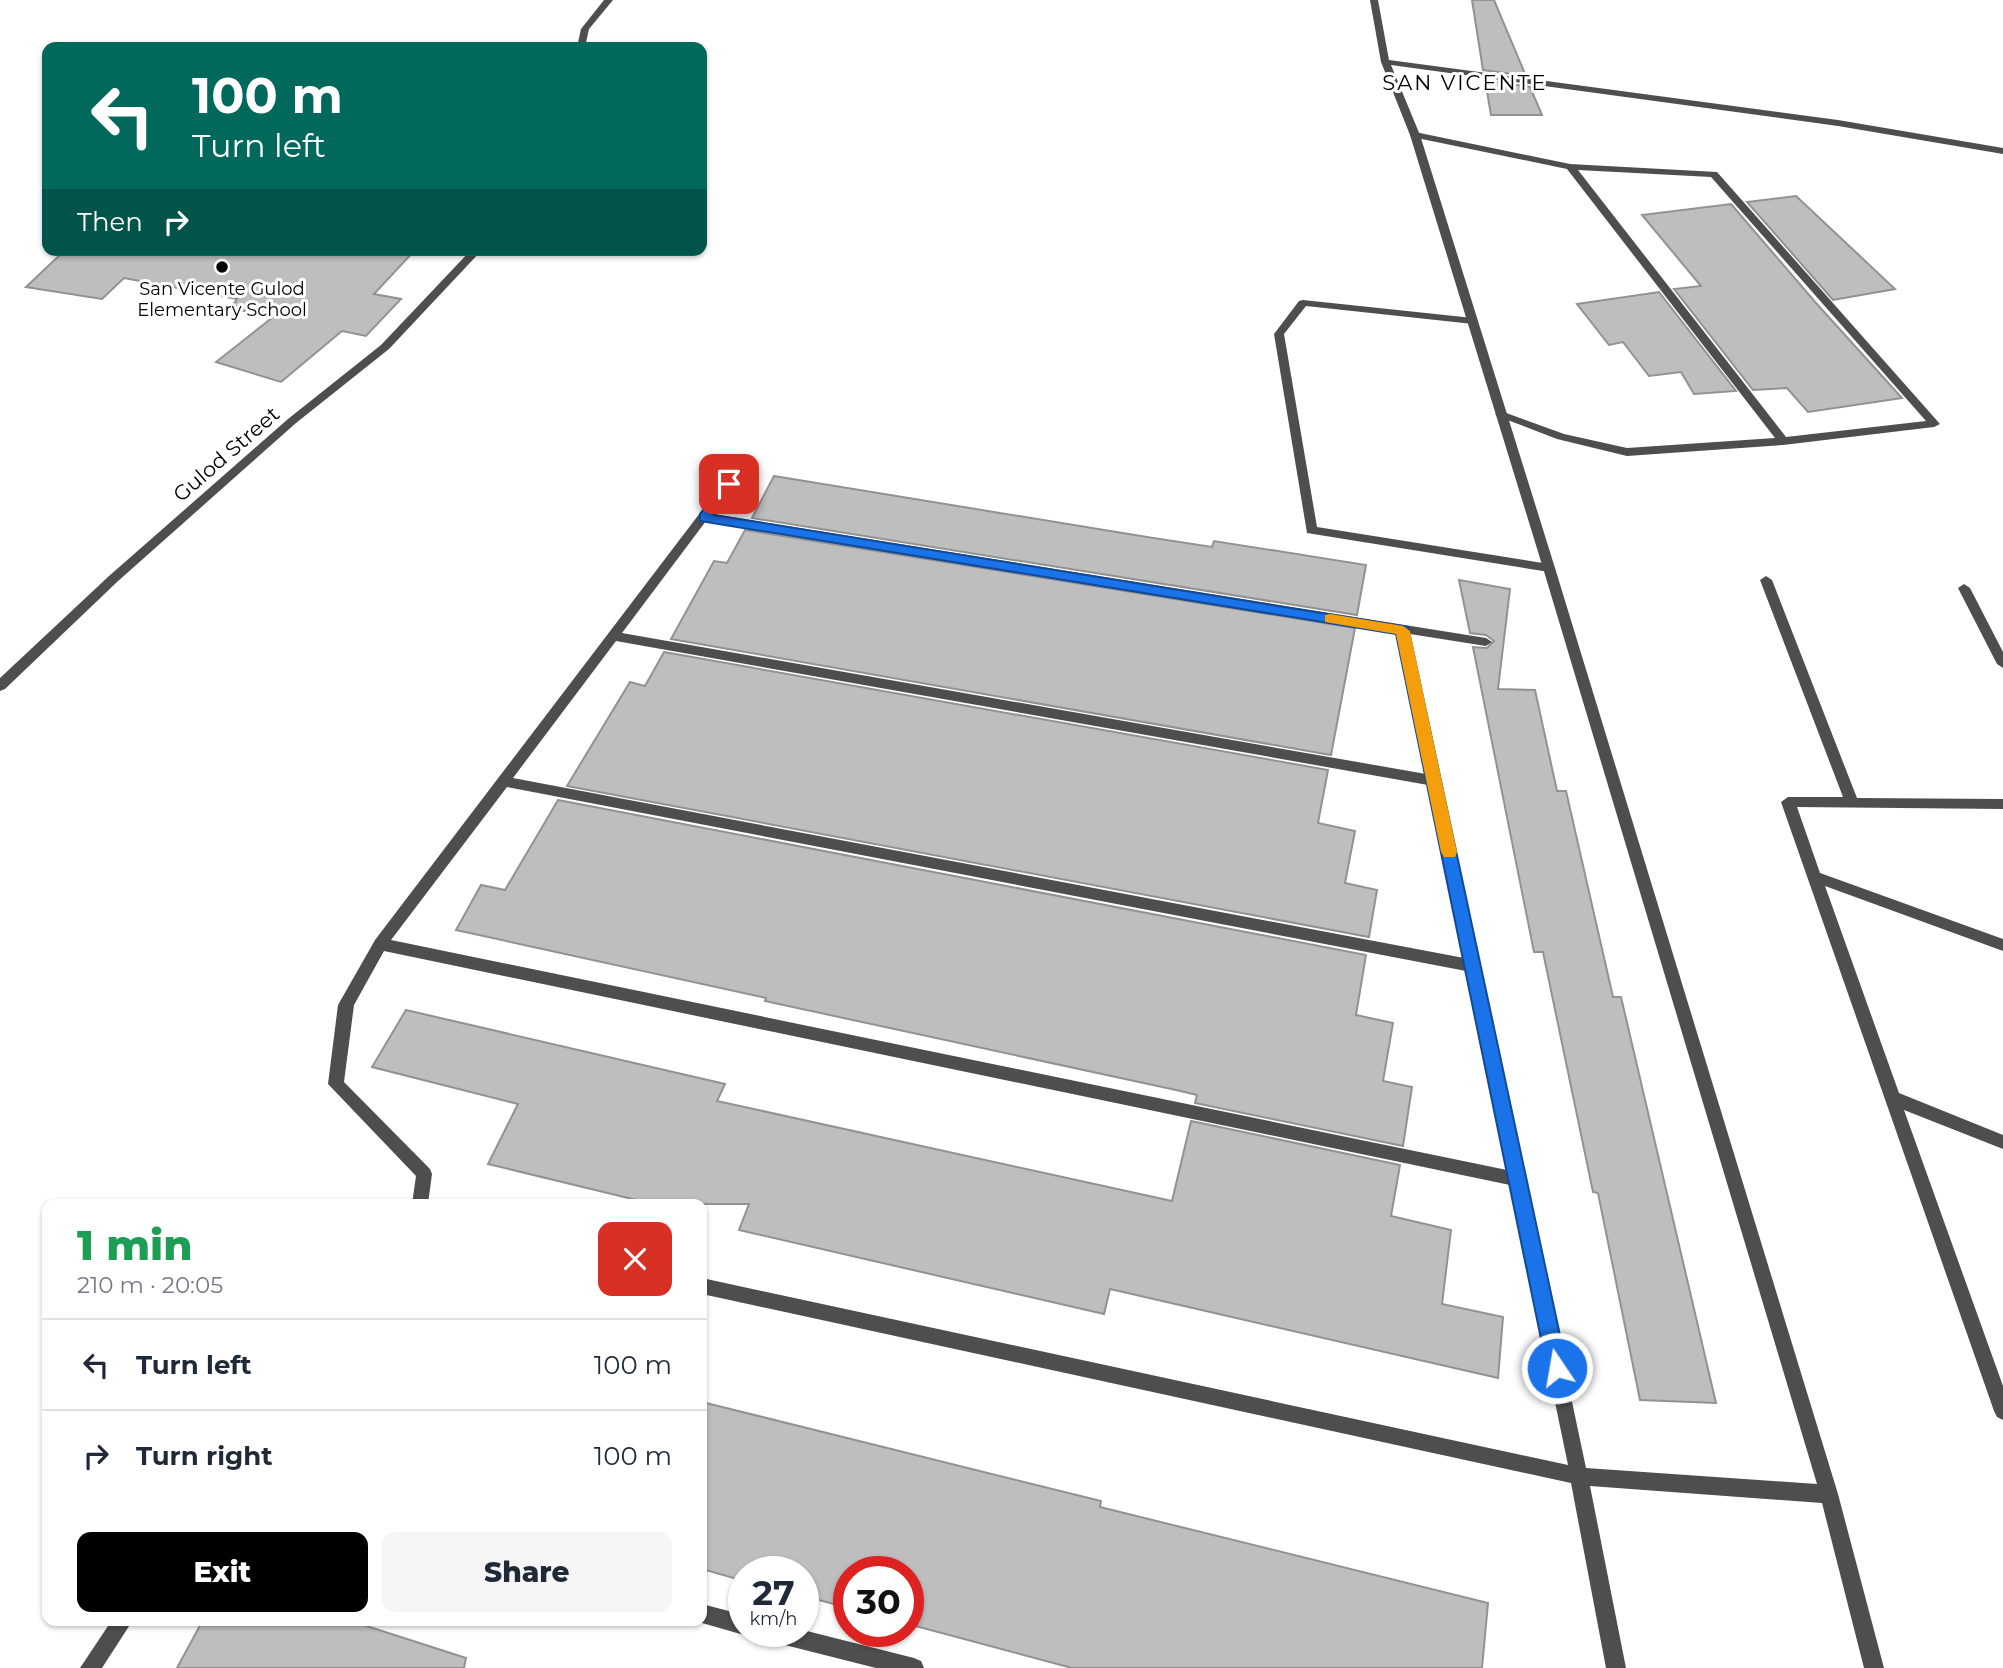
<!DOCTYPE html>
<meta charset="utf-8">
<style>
:root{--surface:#fff;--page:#f6f6f7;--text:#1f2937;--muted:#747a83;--line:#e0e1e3;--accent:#000}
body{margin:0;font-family:Montserrat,sans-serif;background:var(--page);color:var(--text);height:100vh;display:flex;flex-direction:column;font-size:26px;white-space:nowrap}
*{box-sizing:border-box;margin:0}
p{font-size:23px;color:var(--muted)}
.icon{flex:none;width:38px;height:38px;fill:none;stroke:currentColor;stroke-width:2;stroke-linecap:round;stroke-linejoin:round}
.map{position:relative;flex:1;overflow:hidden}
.sheet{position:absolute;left:42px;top:1199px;width:665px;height:427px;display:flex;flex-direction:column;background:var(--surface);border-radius:14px;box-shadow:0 2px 5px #0004}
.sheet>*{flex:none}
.top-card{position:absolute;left:42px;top:42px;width:665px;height:214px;border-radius:14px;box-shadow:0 2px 5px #0004;background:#00695c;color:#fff;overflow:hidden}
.speed{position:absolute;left:728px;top:1556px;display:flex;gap:14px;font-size:35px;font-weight:700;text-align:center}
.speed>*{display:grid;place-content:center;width:91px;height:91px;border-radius:50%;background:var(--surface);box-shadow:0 2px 5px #0004;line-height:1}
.speed small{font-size:18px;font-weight:400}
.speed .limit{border:10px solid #d22;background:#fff;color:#111}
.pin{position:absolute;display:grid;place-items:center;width:60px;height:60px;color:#fff;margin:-30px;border-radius:14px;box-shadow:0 4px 10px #0006}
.me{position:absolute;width:77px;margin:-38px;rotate:348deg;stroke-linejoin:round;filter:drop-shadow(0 0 5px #0008)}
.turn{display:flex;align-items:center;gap:24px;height:147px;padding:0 35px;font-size:32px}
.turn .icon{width:91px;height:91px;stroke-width:2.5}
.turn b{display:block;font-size:49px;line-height:60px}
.then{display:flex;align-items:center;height:66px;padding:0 35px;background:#0003;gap:14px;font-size:26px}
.round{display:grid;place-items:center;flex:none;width:74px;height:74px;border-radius:14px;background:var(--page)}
.overview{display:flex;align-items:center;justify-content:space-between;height:119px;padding:0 35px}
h1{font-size:42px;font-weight:800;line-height:52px;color:#1e9e55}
.button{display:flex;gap:14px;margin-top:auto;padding:14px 35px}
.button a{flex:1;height:80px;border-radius:14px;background:var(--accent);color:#fff;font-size:28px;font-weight:800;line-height:80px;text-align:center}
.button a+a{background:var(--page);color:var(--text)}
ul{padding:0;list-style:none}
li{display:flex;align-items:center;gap:21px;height:91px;padding:0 35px;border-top:2px solid var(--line)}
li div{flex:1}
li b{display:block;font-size:26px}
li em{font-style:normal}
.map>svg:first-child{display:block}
.building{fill:#bebebe;stroke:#929292;stroke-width:2}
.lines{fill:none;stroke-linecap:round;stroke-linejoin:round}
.service{fill:#4e4e4e;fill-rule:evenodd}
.minor{fill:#4e4e4e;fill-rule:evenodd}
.route{fill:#1a73e8;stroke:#114b97;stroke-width:2}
.slow{fill:#f59e0b}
.poi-dot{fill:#000;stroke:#fff;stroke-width:2.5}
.labels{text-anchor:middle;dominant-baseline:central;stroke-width:6;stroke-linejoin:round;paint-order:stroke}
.far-poi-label{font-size:18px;fill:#000;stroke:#fff}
.far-quarter-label{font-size:21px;letter-spacing:2px;fill:#000;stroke:#fff}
.street-label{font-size:21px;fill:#000;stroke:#fff}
</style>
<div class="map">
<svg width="2003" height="1668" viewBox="0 0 2003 1668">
<rect width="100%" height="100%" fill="#fff"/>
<!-- building -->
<g class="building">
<path d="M1472 0H1494L1526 76 1483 70Z"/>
<path d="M1485 80 1530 87 1542 115H1491Z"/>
<path d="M1796 196 1895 289 1833 300 1747 202Z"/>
<path d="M1731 204 1816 303 1902 398 1808 412 1787 388 1753 390 1674 289 1701 286 1642 215Z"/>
<path d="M65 250H415L374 294 401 299 366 336 342 331 281 382 216 362 273 317 235 309 236 306 233 305 237 299 124 278 102 299 26 287Z"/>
<path d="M1659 292 1736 391 1694 394 1681 372 1649 376 1623 342 1609 345 1577 304Z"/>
<path d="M774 476 1147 537 1212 547 1214 541 1366 565 1357 615 752 518Z"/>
<path d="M745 530 1355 628 1331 755 671 639 714 561 727 563Z"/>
<path d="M1459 580 1510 589 1498 689 1535 690 1557 791H1566L1613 997H1621L1716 1403 1640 1400 1598 1193 1593 1192 1543 952H1534L1473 647 1487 648 1494 641 1486 635 1470 633Z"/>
<path d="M664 652 1328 770 1318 823 1355 831 1345 883 1377 890 1369 937 567 786 630 682 645 686Z"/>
<path d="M558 800 1366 955 1356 1015 1393 1023 1383 1081 1412 1087 1403 1146 1195 1103 1197 1095 1176 1090 765 1001 766 998 456 930 481 885 505 890Z"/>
<path d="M406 1010 725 1084 717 1101 1172 1201 1191 1121 1400 1165 1391 1216 1451 1230 1442 1304 1503 1317 1498 1378 1110 1289 1104 1314 739 1230 749 1204H653L488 1164 518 1104 372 1067Z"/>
<path d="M702 1402 1101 1501 1100 1507 1488 1603 1482 1668H1072L908 1624V1572H849V1608L803 1596V1572H744V1581L702 1569Z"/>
<path d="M203 1620H348L466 1658 464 1668H177Z"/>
</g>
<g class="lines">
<!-- service -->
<g class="service">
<path d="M1415 132 1570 164 1717 172 1940 424 1934 427 1783 445 1627 456 1557 439 1497 416 1495 414 1501 411 1564 434 1627 448 1775 438 1567 169 1412 137 1410 135ZM1578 170 1711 177 1926 421 1786 437Z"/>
<path d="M1303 300 1473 318 1478 321 1473 324 1306 306 1284 334 1317 527 1549 564 1555 568 1553 571 1549 572 1307 533 1274 334 1299 301Z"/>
</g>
<!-- minor -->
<g class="minor">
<path d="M604 0H613L589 29 585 47H577L581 29Z"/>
<path d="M1370 0H1378L1389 60 1838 120 2003 148V154L1838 126 1391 65 1420 135 1555 568 1838 1494 1884 1668H1864L1822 1503 1590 1486 1626 1668H1606L1571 1483 702 1294V1278L1568 1465 1510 1185 384 951 354 1005 344 1082 430 1169 432 1174 428 1204H412L416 1176 328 1084 338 1005 375 940 738 463H746L748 466 712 514 1486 638 1492 642 1486 646 1410 634 1586 1468 1817 1484 1543 568 1410 135 1381 62ZM706 521 1397 632 1426 774 622 633ZM616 641 1428 785 1464 958 513 778ZM507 787 1466 971 1507 1170 391 940Z"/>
<path d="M471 250H482L389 349 296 423 117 582 5 689 0 691V678L109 576 288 419 381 345Z"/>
<path d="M1766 576 1772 580 1857 798 2003 799V809L1797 807 1820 873 2003 939V951L1825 886 1899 1093 2003 1135V1149L1904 1110 2003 1386V1420L1997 1417 1994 1411 1781 802 1788 797H1843L1760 580Z"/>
<path d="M1964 584 1970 588 2003 652V668L1997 664 1958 588Z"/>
<path d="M702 1604 744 1615V1631L751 1632 744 1635 695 1621 702 1620Z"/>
<path d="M112 1620H133L102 1668H80Z"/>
<path d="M803 1630 914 1658 921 1661 924 1668H876L769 1641 762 1638 759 1631Z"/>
</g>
</g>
<!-- route -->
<path class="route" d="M729 479 736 484 714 515 1408 627 1567 1368 1564 1375 1557 1377 1550 1375 1547 1368 1396 634 700 521V514L725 481Z"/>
<!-- slow -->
<path class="slow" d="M1330 614 1403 626 1410 631 1457 852 1455 857H1444L1441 852 1396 634 1325 622V615Z"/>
<!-- markers -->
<circle class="poi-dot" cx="222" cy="267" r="7"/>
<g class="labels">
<!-- far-poi labels -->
<g class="far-poi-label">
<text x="222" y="289">San Vicente Gulod<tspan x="222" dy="21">Elementary School</tspan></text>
</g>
<!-- far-quarter labels -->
<g class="far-quarter-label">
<text x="1465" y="82">SAN VICENTE</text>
</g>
<!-- street labels -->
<g class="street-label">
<text transform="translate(226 454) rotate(-41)">Gulod Street</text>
</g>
</g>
</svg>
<div class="speed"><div>27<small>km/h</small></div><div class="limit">30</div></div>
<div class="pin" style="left:729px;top:484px;background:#d93025"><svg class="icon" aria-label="arrive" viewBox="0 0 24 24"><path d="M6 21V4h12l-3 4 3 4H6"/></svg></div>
<svg class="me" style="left:1557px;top:1368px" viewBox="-20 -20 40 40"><circle r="17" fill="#1a73e8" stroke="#fff" stroke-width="3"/><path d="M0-11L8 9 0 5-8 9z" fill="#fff"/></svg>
<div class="top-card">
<div class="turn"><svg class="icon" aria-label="left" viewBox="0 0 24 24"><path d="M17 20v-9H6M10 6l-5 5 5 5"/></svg><div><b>100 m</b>Turn left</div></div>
<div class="then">Then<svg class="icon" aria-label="right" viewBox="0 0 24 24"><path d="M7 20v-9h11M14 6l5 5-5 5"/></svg></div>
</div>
<section class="sheet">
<div class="overview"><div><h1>1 min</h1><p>210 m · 20:05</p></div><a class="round" style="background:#d93025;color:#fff"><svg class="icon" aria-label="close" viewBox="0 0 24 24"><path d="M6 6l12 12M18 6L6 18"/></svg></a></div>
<ul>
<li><svg class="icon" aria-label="left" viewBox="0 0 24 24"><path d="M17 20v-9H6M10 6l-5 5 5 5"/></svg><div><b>Turn left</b></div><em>100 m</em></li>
<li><svg class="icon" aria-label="right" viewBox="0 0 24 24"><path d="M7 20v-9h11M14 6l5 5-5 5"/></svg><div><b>Turn right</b></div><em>100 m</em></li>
</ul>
<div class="button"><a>Exit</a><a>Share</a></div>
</section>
</div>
